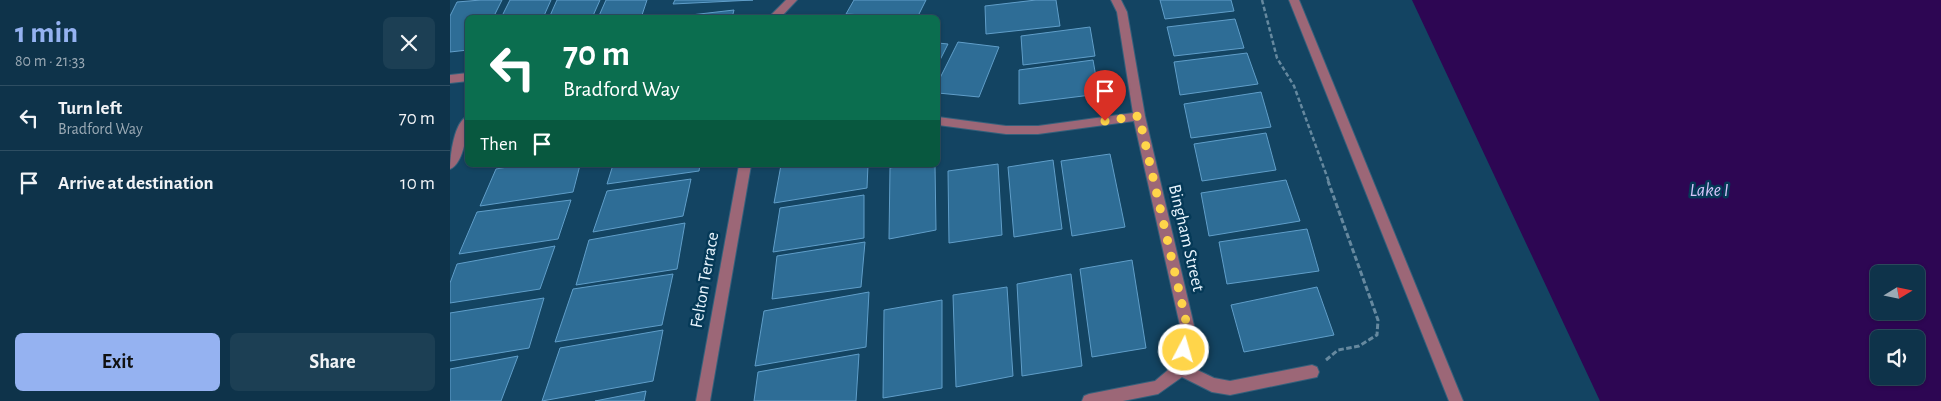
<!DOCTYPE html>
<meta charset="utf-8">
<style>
:root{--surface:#0e334a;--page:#1c3f54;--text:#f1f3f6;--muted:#9baab5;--line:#2e4e62;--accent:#95b2f1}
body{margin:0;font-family:"Alegreya Sans",sans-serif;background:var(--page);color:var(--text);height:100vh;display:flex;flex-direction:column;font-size:19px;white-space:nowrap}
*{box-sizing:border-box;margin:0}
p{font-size:16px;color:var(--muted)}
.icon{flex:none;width:28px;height:28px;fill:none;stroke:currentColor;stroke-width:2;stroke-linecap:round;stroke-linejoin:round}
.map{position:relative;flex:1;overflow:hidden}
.side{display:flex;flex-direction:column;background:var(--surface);width:450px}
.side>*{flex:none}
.banner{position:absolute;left:15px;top:15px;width:475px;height:152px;border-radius:8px;box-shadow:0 1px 4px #0004,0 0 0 1px var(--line);background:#0b6e4f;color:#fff;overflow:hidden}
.needle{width:32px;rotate:80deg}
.controls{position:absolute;left:1420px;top:265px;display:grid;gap:10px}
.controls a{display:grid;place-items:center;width:55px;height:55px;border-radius:8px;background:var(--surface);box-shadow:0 1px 4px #0004,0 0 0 1px var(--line);font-size:25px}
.pin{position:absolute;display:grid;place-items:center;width:42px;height:42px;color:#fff;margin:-51px -21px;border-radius:50% 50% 50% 0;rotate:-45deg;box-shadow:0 0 5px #0007}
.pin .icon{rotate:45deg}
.me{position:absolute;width:55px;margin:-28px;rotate:6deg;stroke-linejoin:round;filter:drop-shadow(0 0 4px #0008)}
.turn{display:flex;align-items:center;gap:18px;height:105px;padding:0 15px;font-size:22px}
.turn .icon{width:65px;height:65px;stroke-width:2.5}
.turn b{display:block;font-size:35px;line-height:42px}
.then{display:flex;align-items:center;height:48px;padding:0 15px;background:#0003;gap:10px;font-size:19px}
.round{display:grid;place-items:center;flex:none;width:52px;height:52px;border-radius:8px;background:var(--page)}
.headline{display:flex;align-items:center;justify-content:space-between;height:85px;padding:0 15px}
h1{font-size:30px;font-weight:700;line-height:38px;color:var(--accent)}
.primary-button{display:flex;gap:10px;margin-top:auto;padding:10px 15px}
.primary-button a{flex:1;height:58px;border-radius:8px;background:var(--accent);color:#111;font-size:20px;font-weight:700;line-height:58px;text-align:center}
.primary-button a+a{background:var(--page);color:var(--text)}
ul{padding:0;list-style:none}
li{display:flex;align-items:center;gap:15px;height:65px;padding:0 15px;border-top:1px solid var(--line)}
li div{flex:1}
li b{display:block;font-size:19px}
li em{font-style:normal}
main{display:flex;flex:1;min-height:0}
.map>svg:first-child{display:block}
.water{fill:#2d0653;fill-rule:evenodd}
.building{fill:#2e6d96;stroke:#609ec9}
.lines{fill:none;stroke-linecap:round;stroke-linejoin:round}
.minor-casing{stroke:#35607b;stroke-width:2}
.path-far1{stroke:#66899f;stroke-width:2.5;stroke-dasharray:4.5 2.5;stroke-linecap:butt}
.path{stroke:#66899f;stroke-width:3;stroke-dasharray:5.5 2.5;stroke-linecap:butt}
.minor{fill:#9c6777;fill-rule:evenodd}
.route{stroke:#ffd54a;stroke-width:9;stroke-dasharray:0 16.2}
.labels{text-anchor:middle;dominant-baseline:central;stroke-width:5;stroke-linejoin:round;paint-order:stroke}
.street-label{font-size:18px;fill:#e9f5fe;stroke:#053957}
.water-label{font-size:19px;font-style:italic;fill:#d6c4f9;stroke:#053957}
</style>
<main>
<section class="side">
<div class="headline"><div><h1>1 min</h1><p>80 m · 21:33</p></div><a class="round"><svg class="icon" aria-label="close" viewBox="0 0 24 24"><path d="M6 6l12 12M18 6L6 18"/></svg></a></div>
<ul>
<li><svg class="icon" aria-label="left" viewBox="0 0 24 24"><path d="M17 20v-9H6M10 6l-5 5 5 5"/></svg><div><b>Turn left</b><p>Bradford Way</p></div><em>70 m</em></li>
<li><svg class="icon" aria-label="arrive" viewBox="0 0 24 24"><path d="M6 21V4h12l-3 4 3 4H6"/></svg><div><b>Arrive at destination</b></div><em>10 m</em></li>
</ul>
<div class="primary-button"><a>Exit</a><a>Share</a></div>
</section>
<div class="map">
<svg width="1491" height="401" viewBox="0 0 1491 401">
<rect width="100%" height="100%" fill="#134462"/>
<!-- water -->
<path class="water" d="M962 0H1491V401H1150ZM1429 274H1466V311H1429ZM1429 339H1466V376H1429Z"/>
<!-- building -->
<g class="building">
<path d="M31 0H52L43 18H18V50L0 52V16L7 2Z"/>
<path d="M60 0H101L93 18H51Z"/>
<path d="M107 0H150L142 18H99Z"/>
<path d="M156 0H197L191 18H148Z"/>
<path d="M225 0H303L223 4Z"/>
<path d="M404 0H476L467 18 396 14Z"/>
<path d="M586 0H606L610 26 536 34 535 6Z"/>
<path d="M710 0H781L784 11 715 19Z"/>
<path d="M284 10 282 18H215Z"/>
<path d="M785 19 794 48 724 56 717 27Z"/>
<path d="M640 27 645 56 573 65 571 36Z"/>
<path d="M508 42 549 47 529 97 488 93V82Z"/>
<path d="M488 43 498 44 488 64Z"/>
<path d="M797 53 808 84 730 95 724 62Z"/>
<path d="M643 60 649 94 569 104V70Z"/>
<path d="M811 92 821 127 741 138 734 104Z"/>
<path d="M816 133 826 170 752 181 744 144Z"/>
<path d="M660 154 675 227 622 236 611 161Z"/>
<path d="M603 160 612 229 564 237 558 167Z"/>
<path d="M548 164 552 235 499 243 498 171Z"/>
<path d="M69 165H130L123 192 30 206 46 169Z"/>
<path d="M163 165H250L249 171 157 184Z"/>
<path d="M331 165H418L417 188 324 203Z"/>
<path d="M458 165H485L486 230 439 239 440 168Z"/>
<path d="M241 179 233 216 143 232 157 191Z"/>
<path d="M836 180 850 221 759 236 751 193Z"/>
<path d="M414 195V238L323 252 330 208Z"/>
<path d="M121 200 108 239 9 254 27 212Z"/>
<path d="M235 223 227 269 126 285 139 240Z"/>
<path d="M857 229 869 271 777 284 769 242Z"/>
<path d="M415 242 411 287 322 299 327 256Z"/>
<path d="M105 246 90 289 0 303V283L7 264Z"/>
<path d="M682 260 696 348 642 357 630 269Z"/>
<path d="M223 274 212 325 105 342 123 289Z"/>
<path d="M621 274 632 366 572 376 567 284Z"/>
<path d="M557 287 563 376 506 387 503 295Z"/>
<path d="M867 287 884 335 794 352 781 305Z"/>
<path d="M419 292 416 347 305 366 314 311Z"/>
<path d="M94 298 79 348 0 361V313Z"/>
<path d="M492 300V388L433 398 434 310Z"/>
<path d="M213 330 203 381 92 401 110 348Z"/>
<path d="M409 354 406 401H304L308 372Z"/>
<path d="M68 356 51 401H0V369Z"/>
<path d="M196 391 194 401H145Z"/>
</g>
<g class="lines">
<!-- minor casing -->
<g class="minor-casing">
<g id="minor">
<path d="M336 0H347L330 18H318Z"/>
<path d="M661 0H671L677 12 695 116 745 330 739 366 764 378 780 381 862 365 867 367 869 372 867 377 780 395 762 392 732 377 708 394 673 401H632L634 396 639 394 705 381 724 365 731 330 684 121 588 134H556L488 125V117L556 126H588L683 113 667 12Z"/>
<path d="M839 0H849L1013 401H999Z"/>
<path d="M18 73V81L0 83V75Z"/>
<path d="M18 116C18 128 14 164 0 169 0 156 4 121 18 116Z"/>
<path d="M289 165H301L260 401H246Z"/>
</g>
</g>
<!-- path-far1 -->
<path class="path-far1" d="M812 0 827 58 844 86 879 182"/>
<!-- path -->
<path class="path" d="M876 360 888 350 909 346 927 335 928 320 878 181"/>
<!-- minor -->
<use href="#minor" class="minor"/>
</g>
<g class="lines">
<!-- route -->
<path class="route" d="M655 121 689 116 738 330 734 350"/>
</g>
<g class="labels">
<!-- street labels -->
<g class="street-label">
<text transform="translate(736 238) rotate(77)">Bingham Street</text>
<text transform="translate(255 280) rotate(-80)">Felton Terrace</text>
</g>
<!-- water labels -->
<g class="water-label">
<text x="1259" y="190">Lake I</text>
</g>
</g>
</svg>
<div class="controls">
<a><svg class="needle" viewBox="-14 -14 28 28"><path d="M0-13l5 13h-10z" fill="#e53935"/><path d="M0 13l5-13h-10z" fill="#9baab5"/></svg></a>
<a><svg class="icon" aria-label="sound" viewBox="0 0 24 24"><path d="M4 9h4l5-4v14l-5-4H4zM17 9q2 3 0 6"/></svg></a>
</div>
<div class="pin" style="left:655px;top:121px;background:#d93025"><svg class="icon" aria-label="arrive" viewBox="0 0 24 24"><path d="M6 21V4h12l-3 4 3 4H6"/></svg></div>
<svg class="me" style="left:734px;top:350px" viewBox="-20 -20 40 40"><circle r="17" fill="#ffd54a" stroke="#fff" stroke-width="3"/><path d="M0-11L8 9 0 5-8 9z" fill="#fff"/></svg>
<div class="banner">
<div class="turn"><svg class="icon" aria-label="left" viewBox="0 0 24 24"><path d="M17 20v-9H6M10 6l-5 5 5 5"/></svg><div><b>70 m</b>Bradford Way</div></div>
<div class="then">Then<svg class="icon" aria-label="arrive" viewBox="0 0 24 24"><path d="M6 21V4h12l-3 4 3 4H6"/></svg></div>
</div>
</div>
</main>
